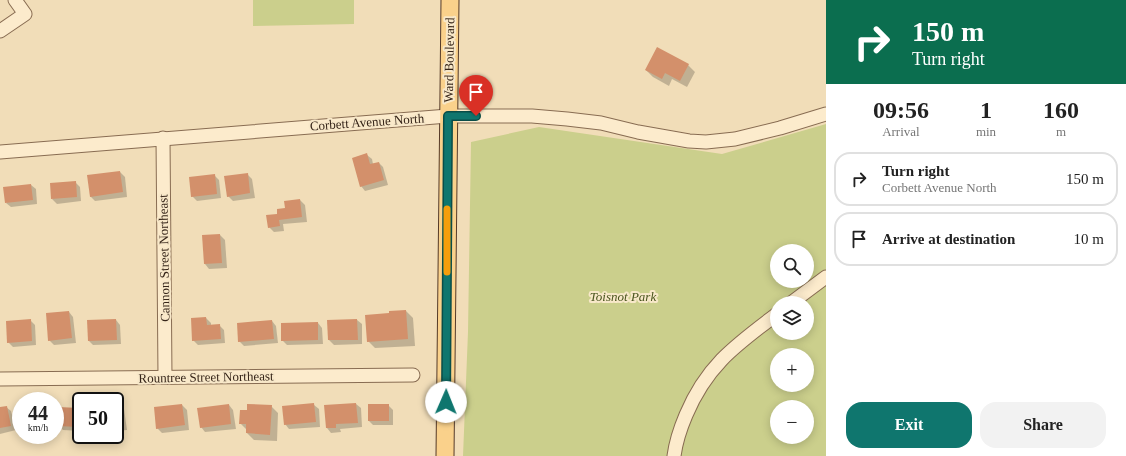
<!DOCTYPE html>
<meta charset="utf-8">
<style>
:root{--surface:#fff;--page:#f2f2f2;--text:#222;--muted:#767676;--line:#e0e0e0;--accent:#0f766e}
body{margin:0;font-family:Georgia,serif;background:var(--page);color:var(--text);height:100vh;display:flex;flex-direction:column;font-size:15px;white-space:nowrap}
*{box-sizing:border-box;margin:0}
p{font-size:13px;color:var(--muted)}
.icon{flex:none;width:22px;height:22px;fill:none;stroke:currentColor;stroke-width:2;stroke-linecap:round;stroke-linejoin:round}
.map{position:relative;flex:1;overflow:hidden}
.drawer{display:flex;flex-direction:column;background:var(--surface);width:300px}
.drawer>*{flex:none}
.guide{background:#0b6e4f;color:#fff;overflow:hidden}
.controls{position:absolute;left:770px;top:244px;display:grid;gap:8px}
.controls a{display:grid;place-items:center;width:44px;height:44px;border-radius:50%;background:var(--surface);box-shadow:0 2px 10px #0003;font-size:20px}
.speed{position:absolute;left:12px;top:392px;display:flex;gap:8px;font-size:20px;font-weight:700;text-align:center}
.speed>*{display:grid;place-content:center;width:52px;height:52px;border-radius:50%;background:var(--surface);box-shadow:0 2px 10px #0003;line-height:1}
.speed small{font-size:10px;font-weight:400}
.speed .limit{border:2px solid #111;border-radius:6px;background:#fff;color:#111}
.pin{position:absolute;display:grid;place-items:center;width:34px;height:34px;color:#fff;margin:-41px -17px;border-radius:50% 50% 50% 0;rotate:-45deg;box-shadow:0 0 4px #0007}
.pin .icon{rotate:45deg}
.me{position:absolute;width:44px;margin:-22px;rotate:1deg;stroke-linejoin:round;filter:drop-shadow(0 0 3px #0008)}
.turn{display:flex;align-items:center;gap:14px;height:84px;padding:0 20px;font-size:18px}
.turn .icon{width:52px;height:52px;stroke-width:2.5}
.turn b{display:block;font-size:28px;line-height:34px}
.eta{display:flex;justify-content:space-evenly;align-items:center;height:68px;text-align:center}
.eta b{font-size:24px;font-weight:700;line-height:28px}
.button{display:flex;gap:8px;margin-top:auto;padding:8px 20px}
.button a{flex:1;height:46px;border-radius:16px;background:var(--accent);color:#fff;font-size:16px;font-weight:700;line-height:46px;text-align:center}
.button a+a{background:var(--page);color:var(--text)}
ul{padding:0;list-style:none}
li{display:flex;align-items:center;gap:12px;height:54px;margin:0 8px 6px;padding:0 12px;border:2px solid var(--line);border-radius:16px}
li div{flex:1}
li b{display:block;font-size:15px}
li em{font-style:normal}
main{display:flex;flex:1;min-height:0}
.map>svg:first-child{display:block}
.green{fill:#cbcf8c;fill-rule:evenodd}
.shadow{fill:#0003}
.building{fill:#d3906b}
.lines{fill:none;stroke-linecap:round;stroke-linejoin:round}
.minor-casing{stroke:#886c52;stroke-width:15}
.major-casing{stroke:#553a28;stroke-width:19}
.minor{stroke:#fcebcc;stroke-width:13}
.major{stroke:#fad18b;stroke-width:17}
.route-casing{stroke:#0a4d48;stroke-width:10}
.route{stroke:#0f766e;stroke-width:7}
.slow{stroke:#f59e0b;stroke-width:7}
.labels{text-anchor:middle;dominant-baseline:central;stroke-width:4;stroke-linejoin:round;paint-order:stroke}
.street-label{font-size:13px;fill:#362519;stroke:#f8e8c9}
.park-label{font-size:13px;font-style:italic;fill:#49541e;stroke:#f8e8c9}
</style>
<main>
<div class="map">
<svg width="826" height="456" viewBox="0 0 826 456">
<rect width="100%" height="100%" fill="#f1ddb8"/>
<!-- green -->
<g class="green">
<path d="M253 0H354V24L253 26Z"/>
<path d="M826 124V456H463L468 332 471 142 539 127 722 154ZM777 251H807V281H777ZM777 303H807V333H777ZM777 355H807V385H777ZM777 407H807V437H777Z"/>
</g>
<!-- shadow -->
<g class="shadow">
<path d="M688 65 695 72 687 87 672 79 669 86 653 77 646 70Z"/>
<path d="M367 155 372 159 373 164 379 163 383 167 388 185 365 191 361 186Z"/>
<path d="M120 172 125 177 127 197 95 201 90 196Z"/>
<path d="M247 174 252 179 255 198 233 201 228 196Z"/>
<path d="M214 175 219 180 221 198 197 201 192 196Z"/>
<path d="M75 182 80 187 81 201 57 204 52 199Z"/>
<path d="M31 185 36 189 37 204 11 207 6 203Z"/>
<path d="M300 200 305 205 307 222 283 224 284 231 274 232 269 227 278 215Z"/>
<path d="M220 235 225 240 227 268 209 269 205 264 203 236Z"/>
<path d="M406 311 413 318 415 346 375 348 368 341 390 314Z"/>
<path d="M69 312 73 317 76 343 54 345 49 340Z"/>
<path d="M206 318 211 323V326L219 325 224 330 225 343 198 345 193 340Z"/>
<path d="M30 320 35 325 36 345 13 347 8 342Z"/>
<path d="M116 320 120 325 121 344 93 345 89 341Z"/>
<path d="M357 320 362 324V344L334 345 329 340Z"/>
<path d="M272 321 276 326 278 343 244 346 239 341Z"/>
<path d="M318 323 322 328 323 344 287 345 282 340Z"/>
<path d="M120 404 124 409 127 430 115 431V405Z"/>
<path d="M356 404 361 408 362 427 340 429 341 432 331 433 327 428 325 406Z"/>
<path d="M182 405 187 410 189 430 162 433 157 428Z"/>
<path d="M229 405 233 410 236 429 205 432 201 427Z"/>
<path d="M314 405 319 409 320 427 289 429 285 424Z"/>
<path d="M388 405 393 410V425H373L369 421Z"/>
<path d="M271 406 278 413 277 441 254 440 247 433V430L240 423Z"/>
<path d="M6 407 11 411 16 430 0 434V408Z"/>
<path d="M80 409 81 431 63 430 58 425Z"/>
</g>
<!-- building -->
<g class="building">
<path d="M657 47 689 64 680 81 665 73 662 79 645 70Z"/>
<path d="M367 153 370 164 379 162 384 180 360 187 352 158Z"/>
<path d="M120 171 123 192 90 197 87 175Z"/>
<path d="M248 173 250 193 227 197 224 176Z"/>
<path d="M215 174 217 194 191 197 189 177Z"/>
<path d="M76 181 77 197 51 199 50 183Z"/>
<path d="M31 184 33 200 5 203 3 187Z"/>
<path d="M300 199 302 217 279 220 280 226 268 228 266 215 277 214V209L285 208 284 201Z"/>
<path d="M220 234 222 263 204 264 202 235Z"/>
<path d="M406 310 408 339 367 342 365 315 389 313V311Z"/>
<path d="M69 311 72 338 48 341 46 313Z"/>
<path d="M206 317 207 325 220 324 221 339 192 341 191 318Z"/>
<path d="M31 319 32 341 7 343 6 321Z"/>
<path d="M116 319 117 340 88 341 87 320Z"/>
<path d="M357 319 358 340H328L327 320Z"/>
<path d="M272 320 274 339 238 342 237 323Z"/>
<path d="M318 322V340L281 341V323Z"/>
<path d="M120 403 123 425 115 426V404Z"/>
<path d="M314 403 316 422 284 425 282 406Z"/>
<path d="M356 403 358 423 336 424V428H326L324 405Z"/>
<path d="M182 404 185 425 156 429 154 407Z"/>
<path d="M229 404 231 424 200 428 197 408Z"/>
<path d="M247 404 272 405 270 435 246 433V424H239L240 410H247Z"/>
<rect x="368" y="404" width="21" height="17"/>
<path d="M7 406 11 426 0 428V407Z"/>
<path d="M21 407V427H18V408Z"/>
<path d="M58 407 80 408V427L57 426Z"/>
</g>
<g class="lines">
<!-- minor casing -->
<g class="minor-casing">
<g id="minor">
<path d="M0 31 25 14 15 0"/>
<path d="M163 138 165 377"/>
<path d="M0 152 448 116H532L567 119 601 123 638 132 689 141 706 142 735 139 780 128 826 114"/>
<path d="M791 303 826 277"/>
<path d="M0 379 413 375"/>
<path d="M674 456C676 441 680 429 686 415 707 365 736 345 777 314"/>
</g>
</g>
<!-- major casing -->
<g class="major-casing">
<path id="major" d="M445 456 450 0"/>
</g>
<!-- minor -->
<use href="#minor" class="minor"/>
<!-- major -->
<use href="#major" class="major"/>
</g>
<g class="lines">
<!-- route casing -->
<g class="route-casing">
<path id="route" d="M446 402 448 116H476"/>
</g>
<!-- route -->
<use href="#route" class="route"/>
<!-- slow -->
<path class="slow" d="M447 272V209"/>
</g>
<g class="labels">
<!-- street labels -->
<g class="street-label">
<text transform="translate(449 60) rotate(-89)">Ward Boulevard</text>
<text transform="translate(367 122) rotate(-4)">Corbett Avenue North</text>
<text transform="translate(164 258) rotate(-91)">Cannon Street Northeast</text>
<text transform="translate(206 377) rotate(-1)">Rountree Street Northeast</text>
</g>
<!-- park labels -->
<g class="park-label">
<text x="623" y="296">Toisnot Park</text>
</g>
</g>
</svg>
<div class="controls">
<a><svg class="icon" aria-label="search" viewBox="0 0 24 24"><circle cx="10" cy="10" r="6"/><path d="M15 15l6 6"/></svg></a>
<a><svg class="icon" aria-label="layers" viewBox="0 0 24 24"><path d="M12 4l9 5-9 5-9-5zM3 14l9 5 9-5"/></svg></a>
<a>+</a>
<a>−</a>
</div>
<div class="speed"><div>44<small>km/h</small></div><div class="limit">50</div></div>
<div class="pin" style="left:476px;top:116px;background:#d93025"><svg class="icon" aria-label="arrive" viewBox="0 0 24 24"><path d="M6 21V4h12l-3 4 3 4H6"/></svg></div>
<svg class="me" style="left:446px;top:402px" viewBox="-20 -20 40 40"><circle r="19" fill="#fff"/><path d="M0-13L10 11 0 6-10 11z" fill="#0f766e"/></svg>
</div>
<section class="drawer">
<div class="guide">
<div class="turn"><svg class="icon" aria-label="right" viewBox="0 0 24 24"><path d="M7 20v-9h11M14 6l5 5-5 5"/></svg><div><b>150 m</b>Turn right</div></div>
</div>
<div class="eta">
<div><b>09:56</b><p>Arrival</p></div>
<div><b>1</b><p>min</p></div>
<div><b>160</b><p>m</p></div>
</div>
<ul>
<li><svg class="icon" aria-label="right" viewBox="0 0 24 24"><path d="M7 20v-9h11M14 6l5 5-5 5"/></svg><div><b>Turn right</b><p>Corbett Avenue North</p></div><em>150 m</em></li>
<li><svg class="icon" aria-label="arrive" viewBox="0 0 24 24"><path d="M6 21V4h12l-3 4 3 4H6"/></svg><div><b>Arrive at destination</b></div><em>10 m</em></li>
</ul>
<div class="button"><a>Exit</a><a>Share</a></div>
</section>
</main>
